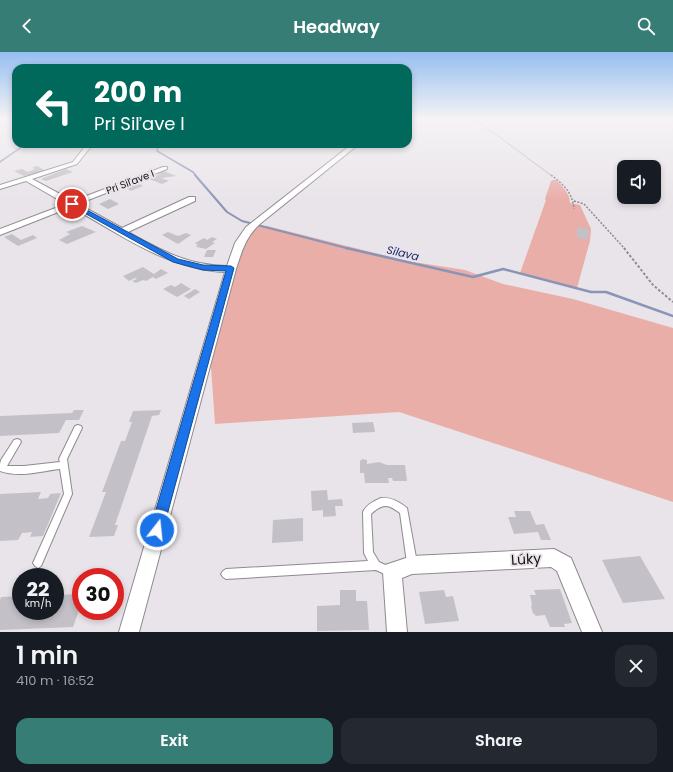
<!DOCTYPE html>
<meta charset="utf-8">
<style>
:root{--surface:#171b24;--page:#242831;--text:#f1f3f6;--muted:#9ea1a6;--accent:#367d76}
body{margin:0;font-family:Poppins,sans-serif;background:var(--page);color:var(--text);height:100vh;display:flex;flex-direction:column;font-size:15px;white-space:nowrap}
*{box-sizing:border-box;margin:0}
p{font-size:13px;color:var(--muted)}
.icon{flex:none;width:22px;height:22px;fill:none;stroke:currentColor;stroke-width:2;stroke-linecap:round;stroke-linejoin:round}
.map{position:relative;height:580px;overflow:hidden}
.details{display:flex;flex-direction:column;background:var(--surface);flex:1}
.details>*{flex:none}
.banner{position:absolute;left:12px;top:12px;width:400px;height:84px;border-radius:12px;box-shadow:0 2px 6px #0003;background:#00695c;color:#fff;overflow:hidden}
.fabs{position:absolute;left:617px;top:108px;display:grid;gap:8px}
.fabs a{display:grid;place-items:center;width:44px;height:44px;border-radius:8px;background:var(--surface);box-shadow:0 2px 6px #0003;font-size:20px}
.speed{position:absolute;left:12px;top:516px;display:flex;gap:8px;font-size:20px;font-weight:700;text-align:center}
.speed>*{display:grid;place-content:center;width:52px;height:52px;border-radius:50%;background:var(--surface);box-shadow:0 2px 6px #0003;line-height:1}
.speed small{font-size:10px;font-weight:400}
.speed .limit{border:6px solid #d22;background:#fff;color:#111}
.pin{position:absolute;display:grid;place-items:center;width:34px;height:34px;color:#fff;margin:-17px;border:2px solid #fff;border-radius:50%;box-shadow:0 1px 4px #0007}
.me{position:absolute;width:44px;margin:-22px;rotate:16deg;stroke-linejoin:round;filter:drop-shadow(0 0 3px #0008)}
.turn{display:flex;align-items:center;gap:14px;height:84px;padding:0 16px;font-size:18px}
.turn .icon{width:52px;height:52px;stroke-width:2.5}
.turn b{display:block;font-size:28px;line-height:34px}
.round{display:grid;place-items:center;flex:none;width:42px;height:42px;border-radius:12px;background:var(--page)}
.summary{display:flex;align-items:center;justify-content:space-between;height:68px;padding:0 16px}
h1{font-size:24px;font-weight:600;line-height:30px}
.cta{display:flex;gap:8px;margin-top:auto;padding:8px 16px}
.cta a{flex:1;height:46px;border-radius:12px;background:var(--accent);color:#fff;font-size:16px;font-weight:600;line-height:46px;text-align:center}
.cta a+a{background:var(--page);color:var(--text)}
header{display:flex;justify-content:space-between;align-items:center;height:52px;padding:0 16px;background:var(--accent);color:#fff;font-size:18px;font-weight:600}
.map>svg:first-child{display:block}
.green{fill:#eaaea9}
.lines{fill:none;stroke-linecap:round;stroke-linejoin:round}
.stream-far2{stroke:#8a95b6;stroke-width:1.5}
.stream-far1{stroke:#8a95b6;stroke-width:2}
.stream{stroke:#8a95b6;stroke-width:2.5}
.building{fill:#c3c1c7}
.service-casing{stroke:#8f8a8f;stroke-width:2}
.minor-casing{stroke:#8f8a8f;stroke-width:2}
.path-far2{stroke:#8f8b8f;stroke-width:1;stroke-dasharray:1.5 1;stroke-linecap:butt}
.path-far1{stroke:#8f8b8f;stroke-width:1.5;stroke-dasharray:2 1.5;stroke-linecap:butt}
.path{stroke:#8f8b8f;stroke-width:2;stroke-dasharray:2.5 2;stroke-linecap:butt}
.service{fill:#fff;fill-rule:evenodd}
.minor{fill:#fff;fill-rule:evenodd}
.route{fill:#1a73e8;stroke:#114b97}
.labels{text-anchor:middle;dominant-baseline:central;stroke-width:4;stroke-linejoin:round;paint-order:stroke}
.far-street-label{font-size:10px;fill:#161415;stroke:#e9e4e9}
.far-water-label{font-size:11px;font-style:italic;fill:#192466;stroke:#e9e4e9}
.near-street-label{font-size:14px;fill:#161415;stroke:#e9e4e9}
</style>
<header><svg class="icon" aria-label="back" viewBox="0 0 24 24"><path d="M15 5l-7 7 7 7"/></svg>Headway<svg class="icon" aria-label="search" viewBox="0 0 24 24"><circle cx="10" cy="10" r="6"/><path d="M15 15l6 6"/></svg></header>
<div class="map">
<svg width="673" height="580" viewBox="0 0 673 580">
<rect width="100%" height="100%" fill="#e9e4e9"/>
<!-- green -->
<g class="green">
<path d="M553 128H556C563 135 570 142 570 151L580 153 591 177 590 189 577 236 520 221 546 148 545 147 551 129Z"/>
<path d="M255 174H267L407 209 465 218 503 232 573 247 673 276V450L399 360 215 372 210 301 235 211Z"/>
</g>
<g class="lines">
<!-- stream-far2 -->
<g class="stream-far2">
<path d="M158 92 157 99 193 120 196 124"/>
<path d="M0 110 26 92"/>
</g>
<!-- stream-far1 -->
<path class="stream-far1" d="M195 123 227 160 242 169 350 197"/>
<!-- stream -->
<path class="stream" d="M346 196 473 225 503 217 591 240H606L673 264"/>
</g>
<!-- building -->
<g class="building">
<path d="M37 114 46 119 24 124 14 119 22 117 28 120 35 117 32 116Z"/>
<path d="M66 117 73 120 46 129 41 127Z"/>
<path d="M162 119H164L176 124 161 126 169 129 162 132 149 127 160 122 157 121Z"/>
<path d="M138 131 143 134 131 139 126 136Z"/>
<path d="M110 147 119 152 108 157 99 152Z"/>
<path d="M82 174 96 180 67 192 59 188 70 182 66 180Z"/>
<path d="M578 175 589 177 588 188 576 185Z"/>
<path d="M168 180 178 184 186 181 191 183 178 192 162 183Z"/>
<path d="M12 182 21 188 33 183 37 186 18 194 4 185Z"/>
<path d="M212 185 217 187 212 190 215 191 206 197 197 195 196 194 198 193 195 191 204 186 207 188Z"/>
<path d="M207 198H216L213 205H204Z"/>
<path d="M143 215 154 222 161 217 168 221 156 227 153 225 146 229 143 228 136 231 132 229 137 227 135 226 129 229 123 224Z"/>
<path d="M181 231 191 237 177 245 163 237 171 233 175 235Z"/>
<path d="M195 237 200 240 189 247 184 244Z"/>
<path d="M74 358H84L79 368H66L59 381 0 384V364L72 361Z"/>
<path d="M161 358 159 363 152 364 115 473H118L114 484 89 485 106 440H102L121 389H125L132 370H129L133 359Z"/>
<path d="M373 370 375 380 353 381 352 371Z"/>
<path d="M362 407 367 408V412L379 410 387 413H405L407 429H393L392 426H388L389 431H365L364 421H360V409Z"/>
<path d="M327 438 328 448 342 447 343 454H335L336 464 323 465V458L312 459 311 439Z"/>
<path d="M41 440 38 447 48 446 50 442 61 441 43 484 30 485 32 480 22 481 18 488 0 489V442Z"/>
<path d="M514 459H530L536 473 544 472 551 488H541L538 480 514 482 508 465H516Z"/>
<path d="M303 466V489L272 491 273 468Z"/>
<path d="M640 504 665 547 623 551 602 508Z"/>
<path d="M560 537 572 571 564 572 565 575H550L545 563 536 564 533 561 531 555 532 552 530 543H536L534 538Z"/>
<path d="M340 538H356V549H367L369 578 317 579V554L340 553Z"/>
<path d="M444 538 446 545 453 544 459 569 425 572 419 540Z"/>
<path d="M81 542V553L73 575 0 578V548L1 545 21 544V559H55V543Z"/>
</g>
<g class="lines">
<!-- service casing -->
<g class="service-casing">
<g id="service">
<path d="M78 373 81 374 82 376 67 407 72 442 41 514 38 516 35 514 33 511 64 442 60 417C41 419 20 426 0 419V412L1 408 14 388 17 387 20 388 21 390 7 414H24L60 410 59 407 75 374Z"/>
<path d="M381 446C391 445 399 450 407 456L417 511 415 514 412 516 409 514 407 511 400 461C388 452 383 451 371 462L373 500 379 510 394 517 396 520 394 523 391 525 376 518 226 527 223 525 221 522 223 519 226 517 368 509 364 501 363 460C366 453 374 449 381 446Z"/>
</g>
</g>
<!-- minor casing -->
<g class="minor-casing">
<g id="minor">
<path d="M87 92H93L77 112 32 127 73 149 163 115H167V117L78 152 122 176 189 145H195V149L128 180C163 199 186 213 227 214L235 191 246 175 352 92H359L261 171C246 184 242 199 236 217L139 580H119L225 220C168 218 120 182 71 155L0 183V177L66 152 26 129 0 137V133L73 110Z"/>
<path d="M554 497 571 506 602 580H582L557 519 551 515 412 522 402 526 407 580H387L383 520 385 513 412 504Z"/>
</g>
</g>
<!-- path-far2 -->
<path class="path-far2" d="M475 67 552 124"/>
<!-- path-far1 -->
<g class="path-far1">
<path d="M551 123C563 132 573 141 574 157"/>
<path d="M574 149 584 152 625 197"/>
</g>
<!-- path -->
<path class="path" d="M624 196 653 233 673 250"/>
<!-- service -->
<use href="#service" class="service"/>
<!-- minor -->
<use href="#minor" class="minor"/>
</g>
<!-- sky -->
<linearGradient id="sky" x2="0" y2="1"><stop stop-color="#96bef0"/><stop offset="0.45" stop-color="#f5f3f5"/><stop offset="1" stop-color="#f5f3f5" stop-opacity="0"/></linearGradient>
<rect width="673" height="148" fill="url(#sky)"/>
<!-- route -->
<path class="route" d="M72 150 178 207 203 213 231 214 234 216 163 478 161 482 157 484 152 482 150 478 226 219 203 218 173 210 70 153V151Z"/>
<g class="labels">
<!-- far-street labels -->
<g class="far-street-label">
<text transform="translate(130 130) rotate(-21)">Pri Siľave I</text>
</g>
<!-- far-water labels -->
<g class="far-water-label">
<text transform="translate(403 201) rotate(13)">Silava</text>
</g>
<!-- near-street labels -->
<g class="near-street-label">
<text transform="translate(526 507) rotate(-3)">Lúky</text>
</g>
</g>
</svg>
<div class="fabs">
<a><svg class="icon" aria-label="sound" viewBox="0 0 24 24"><path d="M4 9h4l5-4v14l-5-4H4zM17 9q2 3 0 6"/></svg></a>
</div>
<div class="speed"><div>22<small>km/h</small></div><div class="limit">30</div></div>
<div class="pin" style="left:72px;top:152px;background:#d93025"><svg class="icon" aria-label="arrive" viewBox="0 0 24 24"><path d="M6 21V4h12l-3 4 3 4H6"/></svg></div>
<svg class="me" style="left:157px;top:478px" viewBox="-20 -20 40 40"><circle r="17" fill="#1a73e8" stroke="#fff" stroke-width="3"/><path d="M0-11L8 9 0 5-8 9z" fill="#fff"/></svg>
<div class="banner">
<div class="turn"><svg class="icon" aria-label="left" viewBox="0 0 24 24"><path d="M17 20v-9H6M10 6l-5 5 5 5"/></svg><div><b>200 m</b>Pri Siľave I</div></div>
</div>
</div>
<section class="details">
<div class="summary"><div><h1>1 min</h1><p>410 m · 16:52</p></div><a class="round"><svg class="icon" aria-label="close" viewBox="0 0 24 24"><path d="M6 6l12 12M18 6L6 18"/></svg></a></div>
<div class="cta"><a>Exit</a><a>Share</a></div>
</section>
